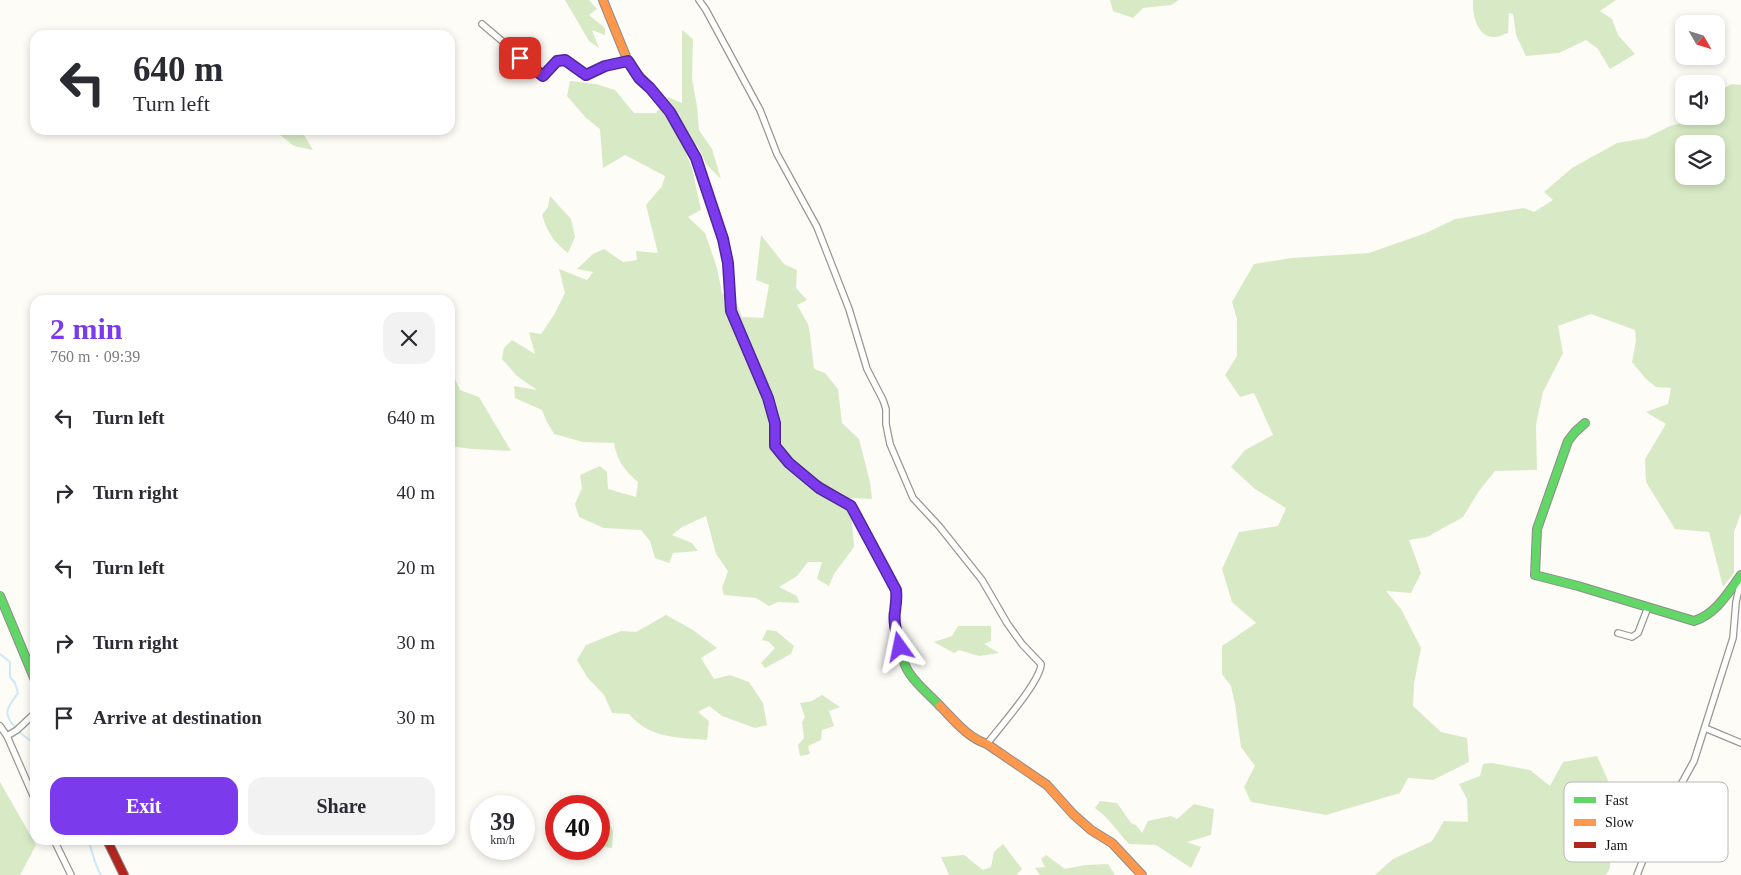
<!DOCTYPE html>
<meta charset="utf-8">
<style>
:root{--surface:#fff;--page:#f2f2f3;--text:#2b2b33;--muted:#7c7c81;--accent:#7c3aed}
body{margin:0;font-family:"Times New Roman",serif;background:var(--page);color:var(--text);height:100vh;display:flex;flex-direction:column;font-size:19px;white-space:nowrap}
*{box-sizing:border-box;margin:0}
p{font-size:16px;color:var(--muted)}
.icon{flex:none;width:28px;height:28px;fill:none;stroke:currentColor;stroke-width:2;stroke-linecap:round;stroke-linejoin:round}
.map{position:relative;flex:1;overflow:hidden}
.panel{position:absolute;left:30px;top:295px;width:425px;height:550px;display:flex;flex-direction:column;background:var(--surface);border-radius:15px;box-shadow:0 2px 8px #0003}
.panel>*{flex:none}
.top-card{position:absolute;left:30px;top:30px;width:425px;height:105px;border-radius:15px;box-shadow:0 2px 8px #0003;background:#fff;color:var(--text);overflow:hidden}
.needle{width:32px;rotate:129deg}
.tools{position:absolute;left:1675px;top:15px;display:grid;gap:10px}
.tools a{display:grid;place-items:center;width:50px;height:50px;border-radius:10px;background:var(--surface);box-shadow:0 2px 8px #0003;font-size:25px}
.speed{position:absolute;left:470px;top:795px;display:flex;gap:10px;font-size:25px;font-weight:700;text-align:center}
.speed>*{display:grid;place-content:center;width:65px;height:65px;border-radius:50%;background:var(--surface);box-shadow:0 2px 8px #0003;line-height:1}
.speed small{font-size:12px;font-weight:400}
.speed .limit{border:8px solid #d22;background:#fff;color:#111}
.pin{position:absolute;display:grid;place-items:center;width:42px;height:42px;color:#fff;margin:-21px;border-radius:10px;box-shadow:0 2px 8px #0006}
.me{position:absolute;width:55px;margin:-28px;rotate:348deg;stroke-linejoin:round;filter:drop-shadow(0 0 4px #0008)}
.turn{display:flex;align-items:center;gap:18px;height:105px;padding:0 20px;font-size:22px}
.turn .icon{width:65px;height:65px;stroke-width:2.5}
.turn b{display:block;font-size:35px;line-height:42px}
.round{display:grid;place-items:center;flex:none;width:52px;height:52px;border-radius:15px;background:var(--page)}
.summary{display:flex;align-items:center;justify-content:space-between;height:85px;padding:0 20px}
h1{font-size:30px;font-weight:700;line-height:38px;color:var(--accent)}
.action{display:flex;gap:10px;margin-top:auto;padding:10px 20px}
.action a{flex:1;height:58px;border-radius:15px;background:var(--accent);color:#fff;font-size:20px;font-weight:700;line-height:58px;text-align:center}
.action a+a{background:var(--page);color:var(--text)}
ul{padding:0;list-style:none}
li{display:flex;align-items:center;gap:15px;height:75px;padding:0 20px}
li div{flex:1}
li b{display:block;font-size:19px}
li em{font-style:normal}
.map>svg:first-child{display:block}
.forest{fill:#d8eac5;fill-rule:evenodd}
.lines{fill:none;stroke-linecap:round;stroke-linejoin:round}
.stream{stroke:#cde8f7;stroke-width:2}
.street-casing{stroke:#979795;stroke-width:8}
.fast-casing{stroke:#8e8d8b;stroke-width:10}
.slow-casing{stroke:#8e8d8b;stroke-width:10}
.jam-casing{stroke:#8e8d8b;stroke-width:10}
.street{stroke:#fffffe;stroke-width:5.5}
.fast{stroke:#63d668;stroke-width:8}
.slow{stroke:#ff974d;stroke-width:8}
.jam{stroke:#b3261e;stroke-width:8}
.route-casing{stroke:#51269a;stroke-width:12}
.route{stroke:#7c3aed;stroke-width:9}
.key{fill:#fff;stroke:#b8b8b8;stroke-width:1}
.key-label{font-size:14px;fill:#111}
</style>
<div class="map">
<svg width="1741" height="875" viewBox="0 0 1741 875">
<rect width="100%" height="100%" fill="#fdfcf7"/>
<!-- forest -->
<g class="forest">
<path d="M565 0H589L597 9 589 15 605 28V35L592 30 599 48 589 41Z"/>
<path d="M1110 0H1179L1171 5 1143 8 1133 18 1113 11Z"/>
<path d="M1473 0H1616L1600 11 1612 19 1618 35 1635 54 1610 69 1598 49 1586 40 1559 53 1526 56 1516 35 1513 14 1509 13 1508 33C1504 34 1499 37 1496 37 1477 39 1472 14 1473 0Z"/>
<path d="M682 30 693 39 692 79 697 106 699 130 712 149 721 179 707 165 697 145 686 153 692 168 701 210 688 217 705 233 717 268 722 293 738 306 742 317 763 318 769 285 756 280 761 235 784 264 797 270 796 288 807 300 797 305 808 324 810 334 814 369 825 373 838 389 842 423 859 439 870 482 872 499 850 498 854 547 834 574 829 586 817 579 822 562H808L797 576 779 587 797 596 799 603 778 602 769 606 756 598 724 595 722 588 728 571 716 554 706 516 682 527 672 535 692 543 698 551 673 553 669 563 655 558 650 541 641 530 604 528 579 517 575 504 582 488 580 475 600 466 607 472 608 489 636 497 638 482C625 471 617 461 614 443L583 442 554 434 546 420 542 410 515 398 514 386 537 390 517 376 502 359 504 348 512 340 535 354 529 332 541 334 554 315 565 293 559 269 587 280 593 272 577 269 593 254 604 249 623 262 637 260 636 251 658 253 646 205 662 186 665 176 625 155 603 168 600 129 586 118 567 96 570 81 596 84 615 90 634 113H656L668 97 682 103Z"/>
<path d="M1732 84 1741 85V513L1734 532V573L1723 587 1709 532 1675 529 1646 482 1645 459 1666 424 1646 412 1668 404 1671 388 1656 387 1646 379 1632 362 1636 341 1635 330 1591 314 1558 326 1563 353 1543 392 1536 425 1537 470 1495 471 1479 491 1463 517 1427 537 1409 540 1421 573 1411 593 1386 591 1401 609 1421 648 1414 684 1413 706 1441 732 1467 738 1469 762 1433 780 1408 778 1400 793 1326 815 1251 802 1244 787 1255 766 1241 747 1235 704 1231 686 1222 674V646L1256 623 1232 602 1222 569 1239 532 1278 526 1286 508 1255 489 1231 467 1245 450 1273 435 1254 393 1240 397 1225 375 1237 356V319L1232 302 1254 264 1291 258 1369 253 1426 233 1455 219 1524 208 1534 212 1553 200 1544 192 1572 168 1617 143 1646 138 1670 126 1688 121 1689 116H1716V88L1722 89ZM1684 144H1716V176H1684Z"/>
<path d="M274 130H301L313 150 294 146Z"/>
<path d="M550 196 571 219 575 237 568 253C554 242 547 232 542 215L548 207Z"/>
<path d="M450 367 460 390 479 397 511 451 472 449 450 446Z"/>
<path d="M666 615 693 630 717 648 701 658 714 679 730 675 749 682 763 703 767 725 755 728 722 716 709 706 698 712 709 721 707 740C676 737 651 739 629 714L612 713 604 695 587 677 577 660 586 645 621 631 636 632Z"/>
<path d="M958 626H991V641L984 644 999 653 979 656 959 650 954 653 934 642 952 636Z"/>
<path d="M767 630 776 631 794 646 791 654 765 668 761 663 775 648 769 642 762 640Z"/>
<path d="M822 695 840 707 829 711 834 726 822 730 821 740 808 746 810 754 800 756 798 745 804 738 802 722 805 717 800 703 812 701Z"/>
<path d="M1597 756 1611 787 1610 868 1606 875H1375L1393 859 1432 841 1444 821 1468 822 1467 799 1459 784 1480 776 1483 764 1492 763 1530 770 1550 786 1563 762Z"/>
<path d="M0 782 36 845 20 875H0Z"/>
<path d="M588 799 601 805 613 831 612 848 599 846V806H570L581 804Z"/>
<path d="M1100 801 1117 803 1131 823 1136 825 1142 833 1148 821 1171 816 1177 819 1194 804 1214 809 1211 835 1187 842 1201 847 1191 868 1156 845 1129 844C1118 832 1108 817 1095 808Z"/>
<path d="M1003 844 1022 869 1017 874 1018 875H949L941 857 964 855 983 870 991 867 994 852Z"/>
<path d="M1046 855 1065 869 1085 865 1108 864 1115 875H1040L1035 868 1045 867 1041 859Z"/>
</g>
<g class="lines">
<!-- stream -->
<g class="stream">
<path d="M0 654 10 662V677L15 683 18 693C8 707 1 713 16 728"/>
<path d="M19 732 35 744"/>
<path d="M88 840C93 852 94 864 101 875"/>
</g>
<!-- street casing -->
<g class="street-casing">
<g id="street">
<path d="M699 0 706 10 760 110 777 154 817 227 849 309 867 369 883 400 886 409V424L890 444 913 498 939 526 982 580 1007 623 1022 644 1041 664C1041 681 999 728 987 744"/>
<path d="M482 24 543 76 557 61 565 60 586 75 605 66 628 61"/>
<path d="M1618 633 1632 637 1638 633 1648 607"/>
<path d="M0 726 7 736 35 800"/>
<path d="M1705 728 1741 743"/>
<path d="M7 736 17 730 35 713"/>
<path d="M54 840 71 875"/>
<path d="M1637 875 1650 842 1661 803 1678 790 1694 761 1733 638 1736 602 1741 580"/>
</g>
</g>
<!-- fast casing -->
<g class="fast-casing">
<g id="fast">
<path d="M728 262 731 311 768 398 775 423V446L782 456 814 483 851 506 896 590C897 603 893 616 895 629 897 641 903 665 910 674 918 686 931 696 940 706"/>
<path d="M1585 423 1575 432 1568 441 1537 529 1535 575 1578 586 1694 621C1716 614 1728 593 1741 575"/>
<path d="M0 596 35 680"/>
</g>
</g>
<!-- slow casing -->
<g class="slow-casing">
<g id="slow">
<path d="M603 0 629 64 670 112 696 158 723 239 728 262"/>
<path d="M940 706C955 721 967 737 987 744L1047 785 1073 814 1091 830 1112 843 1142 875"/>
</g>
</g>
<!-- jam casing -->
<g class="jam-casing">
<path id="jam" d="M107 840 124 875"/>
</g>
<!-- street -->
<use href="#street" class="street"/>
<!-- fast -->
<use href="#fast" class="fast"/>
<!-- slow -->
<use href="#slow" class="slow"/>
<!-- jam -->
<use href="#jam" class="jam"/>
</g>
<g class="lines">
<!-- route casing -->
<g class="route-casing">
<path id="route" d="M520 58 543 76 557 61 565 60 586 75 605 66 628 61 639 78 650 88 670 112 696 158 723 239 728 263 731 311 768 398 775 423V446L789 463 819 488 851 506 896 590C897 598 896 603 895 611 893 623 897 635 900 647"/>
</g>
<!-- route -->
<use href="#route" class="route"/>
</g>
<!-- legend -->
<rect x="1564" y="782" width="164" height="80" rx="8" class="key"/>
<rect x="1574" y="797" width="22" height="6" fill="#63d668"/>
<rect x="1574" y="819" width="22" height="7" fill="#ff974d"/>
<rect x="1574" y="842" width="22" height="6" fill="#b3261e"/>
<g class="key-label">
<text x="1605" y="805">Fast</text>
<text x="1605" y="827">Slow</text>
<text x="1605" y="850">Jam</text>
</g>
</svg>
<div class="tools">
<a><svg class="needle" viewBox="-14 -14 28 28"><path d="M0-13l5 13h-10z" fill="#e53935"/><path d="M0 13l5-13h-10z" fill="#7c7c81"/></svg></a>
<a><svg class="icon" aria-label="sound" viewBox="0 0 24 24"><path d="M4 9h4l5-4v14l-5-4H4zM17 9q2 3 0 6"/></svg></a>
<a><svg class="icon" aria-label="layers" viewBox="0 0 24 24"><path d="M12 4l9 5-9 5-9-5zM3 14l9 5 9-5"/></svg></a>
</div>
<div class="speed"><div>39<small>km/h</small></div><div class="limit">40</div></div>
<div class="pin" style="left:520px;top:58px;background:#d93025"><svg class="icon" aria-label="arrive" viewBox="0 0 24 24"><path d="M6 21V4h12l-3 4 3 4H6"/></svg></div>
<svg class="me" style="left:900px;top:647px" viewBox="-20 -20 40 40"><path d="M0-17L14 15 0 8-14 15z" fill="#7c3aed" stroke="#fff" stroke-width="4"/></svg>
<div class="top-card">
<div class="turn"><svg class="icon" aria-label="left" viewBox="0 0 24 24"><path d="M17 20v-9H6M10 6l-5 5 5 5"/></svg><div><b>640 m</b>Turn left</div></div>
</div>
<section class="panel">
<div class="summary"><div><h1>2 min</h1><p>760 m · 09:39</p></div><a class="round"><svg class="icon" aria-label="close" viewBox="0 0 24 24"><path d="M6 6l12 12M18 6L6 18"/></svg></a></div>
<ul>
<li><svg class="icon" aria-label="left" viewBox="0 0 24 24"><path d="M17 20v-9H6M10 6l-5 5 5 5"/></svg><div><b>Turn left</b></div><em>640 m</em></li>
<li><svg class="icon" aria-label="right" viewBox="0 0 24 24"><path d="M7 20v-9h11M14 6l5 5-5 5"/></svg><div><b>Turn right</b></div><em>40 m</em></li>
<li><svg class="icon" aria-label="left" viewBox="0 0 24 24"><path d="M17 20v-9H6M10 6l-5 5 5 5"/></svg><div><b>Turn left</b></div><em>20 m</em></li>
<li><svg class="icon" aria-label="right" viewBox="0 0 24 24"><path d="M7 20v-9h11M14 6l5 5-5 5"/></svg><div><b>Turn right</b></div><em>30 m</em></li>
<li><svg class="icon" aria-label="arrive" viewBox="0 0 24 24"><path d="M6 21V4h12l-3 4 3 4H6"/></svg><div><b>Arrive at destination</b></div><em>30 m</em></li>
</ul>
<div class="action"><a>Exit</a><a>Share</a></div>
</section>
</div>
